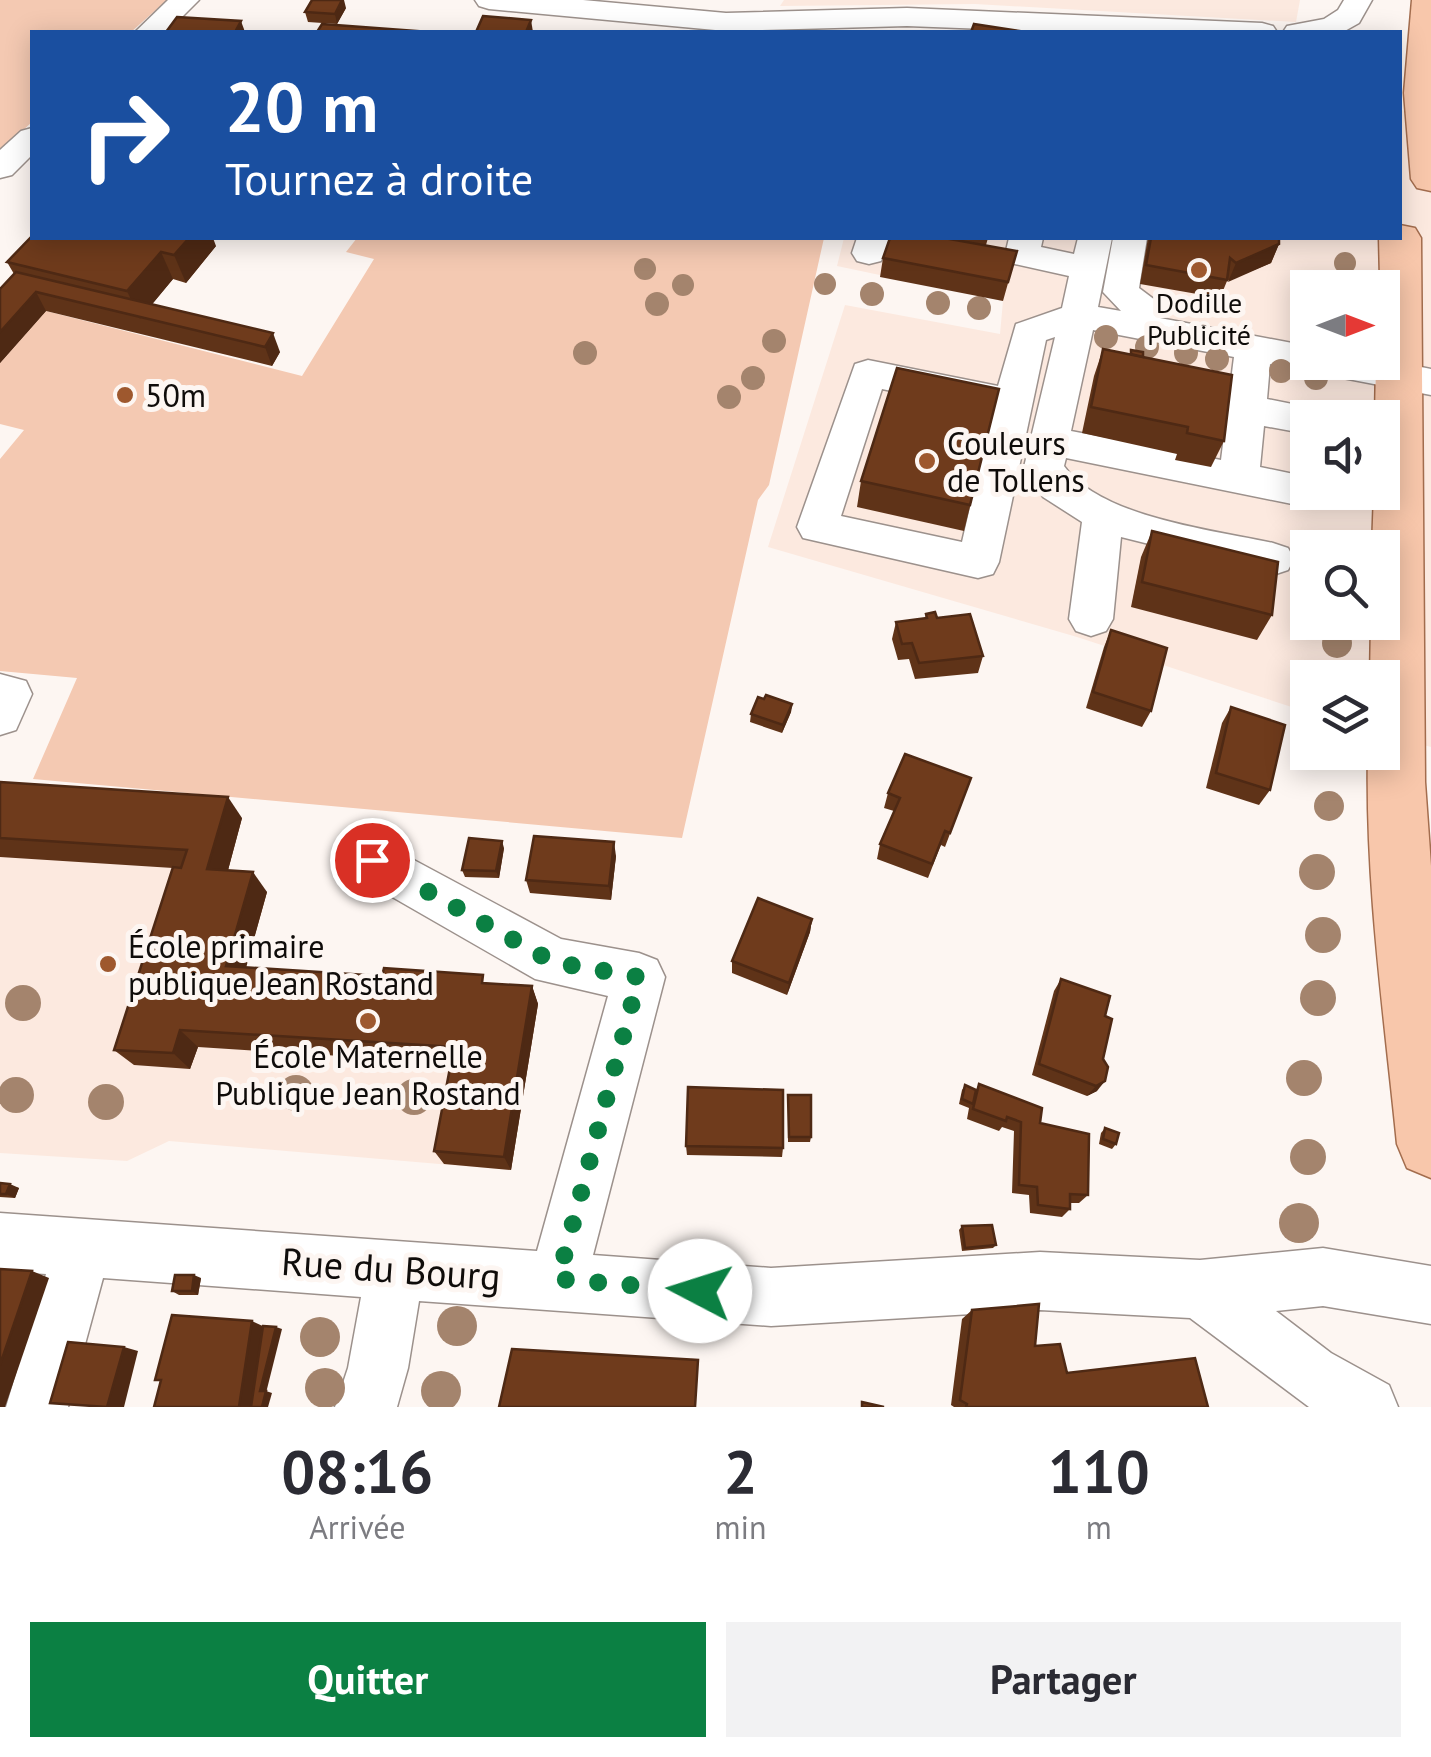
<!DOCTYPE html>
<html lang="fr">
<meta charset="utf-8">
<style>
:root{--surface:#fff;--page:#f2f2f3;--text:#2b2b33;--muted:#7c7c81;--accent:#0b8043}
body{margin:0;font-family:"PT Sans",sans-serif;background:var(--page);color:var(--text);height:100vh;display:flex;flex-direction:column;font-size:38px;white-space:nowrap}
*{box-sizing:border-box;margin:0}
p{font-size:32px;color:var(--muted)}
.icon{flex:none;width:55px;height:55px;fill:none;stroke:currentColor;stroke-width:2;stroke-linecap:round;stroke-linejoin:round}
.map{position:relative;height:1407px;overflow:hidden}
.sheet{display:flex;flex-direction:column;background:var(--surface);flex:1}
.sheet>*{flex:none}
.banner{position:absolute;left:30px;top:30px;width:1372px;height:210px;border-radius:0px;box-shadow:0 5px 25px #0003;background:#1a4fa0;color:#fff;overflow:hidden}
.needle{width:65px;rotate:90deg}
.tools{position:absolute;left:1290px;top:270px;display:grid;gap:20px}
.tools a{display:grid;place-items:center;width:110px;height:110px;border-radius:0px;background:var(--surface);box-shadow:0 5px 25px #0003;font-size:50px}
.pin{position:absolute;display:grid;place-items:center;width:85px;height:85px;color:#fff;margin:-42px;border:5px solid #fff;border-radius:50%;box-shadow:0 2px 10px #0007}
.me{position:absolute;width:110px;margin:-55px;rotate:275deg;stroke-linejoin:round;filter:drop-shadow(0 0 8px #0008)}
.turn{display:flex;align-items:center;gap:35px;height:210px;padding:0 30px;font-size:45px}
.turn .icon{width:130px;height:130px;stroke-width:2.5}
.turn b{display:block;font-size:70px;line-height:85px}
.eta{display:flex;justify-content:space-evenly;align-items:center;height:170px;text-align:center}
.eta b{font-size:60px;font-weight:800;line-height:70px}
.button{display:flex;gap:20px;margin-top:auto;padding:20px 30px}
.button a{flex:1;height:115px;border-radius:0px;background:var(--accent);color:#fff;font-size:40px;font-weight:800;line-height:115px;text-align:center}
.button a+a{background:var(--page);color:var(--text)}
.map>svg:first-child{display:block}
.built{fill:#fce9df;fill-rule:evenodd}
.green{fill:#f4c9b2}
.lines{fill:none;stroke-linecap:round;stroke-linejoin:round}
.minor-casing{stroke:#9c918c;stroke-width:3}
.major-casing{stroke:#a36d4e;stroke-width:3}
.minor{fill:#fff;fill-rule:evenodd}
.major{fill:#f8c7ab;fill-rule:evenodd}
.tree{fill:#a4846d}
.wall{fill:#5f3318}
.shaded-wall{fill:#4e2914}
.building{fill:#6f3b1c;stroke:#4e2914;stroke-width:2.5}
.route{stroke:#0b8043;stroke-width:18;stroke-dasharray:0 32.4}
.poi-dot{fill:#9e582e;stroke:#fdf6f2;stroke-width:4}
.labels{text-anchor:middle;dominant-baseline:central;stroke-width:10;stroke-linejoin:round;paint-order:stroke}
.far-poi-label{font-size:28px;fill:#0f0c0a;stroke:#fdf6f2}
.poi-label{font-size:32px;fill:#0f0c0a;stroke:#fdf6f2;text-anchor:start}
.near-street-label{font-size:38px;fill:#0f0c0a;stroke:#fdf6f2}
</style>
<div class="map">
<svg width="1431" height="1407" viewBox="0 0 1431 1407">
<rect width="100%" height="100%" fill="#fdf6f2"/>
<!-- built -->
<g class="built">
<path d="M784 0H1300L1296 22 975 4 780 6Z"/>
<path d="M1400 110 1431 115V747L1383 734 1382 678H1308L1307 712 1077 637 768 547 845 305 1000 334 1003 301 837 266 844 238H1400ZM1308 288H1382V362H1308ZM1308 418H1382V492H1308ZM1308 548H1382V622H1308Z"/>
<path d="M0 803 242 818 223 888 267 892 241 983 538 1004 511 1170 169 1141 127 1161 0 1153Z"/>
</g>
<!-- green -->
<g class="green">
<path d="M0 0H167L131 32H32V122L0 151Z"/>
<path d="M357 238H824L769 485 758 500 682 838 33 779 77 678 0 671V459L24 430 0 424V363L46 311 302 376 374 259 346 252Z"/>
</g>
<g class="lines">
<!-- minor casing -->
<g class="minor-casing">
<g id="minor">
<path d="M168 0H199L167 32H135Z"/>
<path d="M475 0H583L726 13 907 8 1262 23 1273 26 1277 32H1064L907 26 726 31 489 9 479 6Z"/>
<path d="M1344 0H1372L1359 23 1343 32H1283L1287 26 1324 19 1338 10Z"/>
<path d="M32 128V155L12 175 0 178V150L21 131Z"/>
<path d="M857 238H891L881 261 869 264 857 261 852 253Z"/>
<path d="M1009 238H1043L1041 247 1074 254 1078 238H1112L1098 307 1121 311 1103 292 1113 238H1147L1139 288 1155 300 1160 318 1308 346V362H1382V359L1431 369V395L1270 364 1267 399 1322 410 1326 418H1308V434L1264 426 1260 467 1308 477V492H1327L1321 503 1307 507 1066 458 1064 466C1101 518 1214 530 1273 543L1288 548 1294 559 1288 570 1273 575 1121 537 1113 619 1106 631 1091 636 1076 631 1069 619 1082 522 1043 497 1024 467 1055 337 1046 340 999 562 993 574 978 578 803 538 797 527 855 364 868 360 998 386 1016 324 1062 308 1069 276 1010 263 1005 255ZM1093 330 1234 357 1221 460 1071 431ZM882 389 992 412 962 542 841 516Z"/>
<path d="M0 674 26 681 32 694 16 730 0 735Z"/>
<path d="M371 837 561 939 639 953 657 960 665 977 593 1255 771 1268 1040 1252 1200 1260 1323 1248 1431 1266V1324L1323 1306 1276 1311 1331 1353 1389 1385 1398 1407H1309L1190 1318 1040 1310 771 1326 419 1301 408 1368 397 1407H335L348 1368 361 1297 103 1278 68 1407H6L46 1274 0 1271V1213L537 1251 608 996 535 979 354 875 347 859 354 843Z"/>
</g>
</g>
<!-- major casing -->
<g class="major-casing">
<g id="major">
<path d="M1412 0H1431V191L1417 188 1411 179 1404 93Z"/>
<path d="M1400 225 1415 228 1421 238 1425 782 1431 866V1178L1407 1168 1397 1144C1384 1014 1365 883 1368 752H1382V678H1370L1371 622H1382V548H1372L1374 492H1382V418H1375L1376 362H1382L1379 238H1400Z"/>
</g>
</g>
<!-- minor -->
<use href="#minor" class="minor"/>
<!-- major -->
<use href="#major" class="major"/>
</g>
<!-- trees -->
<g class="tree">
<circle cx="1345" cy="263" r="11"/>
<circle cx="645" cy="269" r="11"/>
<circle cx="825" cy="284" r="11"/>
<circle cx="683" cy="285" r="11"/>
<circle cx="872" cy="294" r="12"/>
<circle cx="938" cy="303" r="12"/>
<circle cx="657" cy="304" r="12"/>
<circle cx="979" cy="308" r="12"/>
<circle cx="1106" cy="337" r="12"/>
<circle cx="774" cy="341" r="12"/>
<circle cx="1147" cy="347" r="12"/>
<circle cx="585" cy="353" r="12"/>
<circle cx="1186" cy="353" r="12"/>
<circle cx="1217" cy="359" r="12"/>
<circle cx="1281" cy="371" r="12"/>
<circle cx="753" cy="378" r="12"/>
<circle cx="1316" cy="378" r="12"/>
<circle cx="729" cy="397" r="12"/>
<circle cx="1337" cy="643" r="15"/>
<circle cx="1329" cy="806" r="15"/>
<circle cx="1317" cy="872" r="18"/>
<circle cx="1323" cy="935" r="18"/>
<circle cx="1318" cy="998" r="18"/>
<circle cx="23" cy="1003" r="18"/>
<circle cx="1304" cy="1078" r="18"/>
<circle cx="296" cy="1093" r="18"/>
<circle cx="16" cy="1095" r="18"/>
<circle cx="414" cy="1097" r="18"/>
<circle cx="106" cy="1102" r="18"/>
<circle cx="1308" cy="1157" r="18"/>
<circle cx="1299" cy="1223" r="20"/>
<circle cx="457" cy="1326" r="20"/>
<circle cx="320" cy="1337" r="20"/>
<circle cx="325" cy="1388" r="20"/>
<circle cx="441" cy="1391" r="20"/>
</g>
<!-- wall -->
<g class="wall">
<path d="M346 8 337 24 308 22 305 12Z"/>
<path d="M890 238H988L986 245 1017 251 1003 301 880 277 883 258Z"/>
<path d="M1148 238H1279V244L1271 263 1227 281 1220 298 1140 284Z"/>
<path d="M216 246 186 283 173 279 152 304 280 352 272 366 46 311 0 363V289L14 274 7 262Z"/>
<path d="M1103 349 1130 354 1131 350 1143 357 1224 441 1211 467 1175 460 1177 454 1082 433 1094 376Z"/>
<path d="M999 389 964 531 857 507 861 481Z"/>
<path d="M1152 531 1272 615 1257 640 1131 607 1141 557Z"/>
<path d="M926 614 937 618 983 656 978 673 915 679 909 659 898 660 892 639 896 622 925 619Z"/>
<path d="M1111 630 1151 711 1142 727 1086 708 1104 647Z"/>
<path d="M792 704 791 712 782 733 750 722 751 714Z"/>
<path d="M1231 707 1270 790 1259 805 1206 788 1222 723Z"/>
<path d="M971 778 945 847 941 845 928 878 877 859 880 844 894 811 884 808 888 793Z"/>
<path d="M0 782 242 818 228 870 267 892 246 968 532 986 538 1004 511 1170 444 1164 434 1151 451 1063 198 1047 190 1069 134 1065 114 1050 173 868 0 857Z"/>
<path d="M504 848 499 878 465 877 462 870Z"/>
<path d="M616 856 611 900 530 893 526 880Z"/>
<path d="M812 919 810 932 787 995 732 973V961Z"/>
<path d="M1061 979 1105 1016 1097 1091 1087 1096 1032 1075 1054 991Z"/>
<path d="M979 1084 1040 1123 1088 1195 1079 1203H1070V1209L1062 1217 1030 1213 1029 1195 1012 1193 1014 1131 1002 1127 999 1131 967 1119 969 1108 959 1104 962 1090 965 1085 976 1090Z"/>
<path d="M788 1095 811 1137 810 1142H788Z"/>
<path d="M1105 1128 1116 1144 1112 1149 1099 1144 1101 1133Z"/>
<path d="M686 1146 783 1148 782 1157 687 1155Z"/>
<path d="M0 1183 19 1188 15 1198 0 1197Z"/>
<path d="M962 1226 996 1245 993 1248 962 1251 959 1230Z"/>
<path d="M201 1278 198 1295H179L172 1291Z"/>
<path d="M972 1310 1035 1346 1067 1373 1208 1407H954L951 1405 962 1319Z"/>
</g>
<!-- shaded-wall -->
<g class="shaded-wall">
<path d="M342 0H344L346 8 337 24 335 14Z"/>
<path d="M531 20 533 32H526Z"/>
<path d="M241 21 245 32H235Z"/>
<path d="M189 238H213L216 246 186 283 174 255Z"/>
<path d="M1279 244 1271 263 1228 282 1236 263Z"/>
<path d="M161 252 173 279 140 319 127 291Z"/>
<path d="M36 292 46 311 0 363V332Z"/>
<path d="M273 333 280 352 272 366 265 347Z"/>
<path d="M792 704 791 712 782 733 783 725Z"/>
<path d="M228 797 242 818 223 889 207 869Z"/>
<path d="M502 841 504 848 499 878 496 871Z"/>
<path d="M614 842 616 856 611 900 609 886Z"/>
<path d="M253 872 267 892 241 984 226 966Z"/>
<path d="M812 919 810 932 787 995 789 983Z"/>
<path d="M532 986 538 1004 511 1170 504 1157Z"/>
<path d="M180 1030 198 1047 190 1069 173 1053Z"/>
<path d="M1105 1081 1097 1091 1087 1096 1096 1086Z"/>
<path d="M10 1184 19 1188 15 1198 6 1194Z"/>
<path d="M32 1271 49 1278 5 1407H0V1365Z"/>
<path d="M194 1275 201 1278 198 1295 192 1291Z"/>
<path d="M252 1321 269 1329 257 1407H239Z"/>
<path d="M276 1327 282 1329 266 1393 260 1391Z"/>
<path d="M124 1347 138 1351 124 1407H107Z"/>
<path d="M266 1391 272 1393 268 1407H262Z"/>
</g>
<!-- building -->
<g class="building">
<path d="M312 0H342L335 14 305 12Z"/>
<path d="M483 16 531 20 526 32H476Z"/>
<path d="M177 17 241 21 235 32H166Z"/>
<path d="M322 24 430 32H317Z"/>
<path d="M974 24 1026 32H971Z"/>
<path d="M32 236V238H189L174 255 161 252 127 291 7 262Z"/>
<path d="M890 238H944L1017 251 1008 282 883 258Z"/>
<path d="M1151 238H1279V244L1236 263 1230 258 1227 280 1146 265Z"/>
<path d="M16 272 273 333 265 347 36 292 0 332V289Z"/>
<path d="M1103 349 1232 375 1224 441 1187 433 1188 427 1091 407Z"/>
<path d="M1131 350 1143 352V357L1131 354Z"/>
<path d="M897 368 999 389 970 505 861 481Z"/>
<path d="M1152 531 1278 562 1272 615 1142 582Z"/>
<path d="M935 612 937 618 970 614 983 656 919 663 912 643 902 644 896 622 927 618 926 614Z"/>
<path d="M1111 630 1167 648 1151 711 1093 692Z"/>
<path d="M766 695 792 704 783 725 751 714 758 697 764 699Z"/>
<path d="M1231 707 1285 725 1270 790 1216 773Z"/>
<path d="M905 754 971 778 950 833 945 831 932 864 880 844 900 798 888 793Z"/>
<path d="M0 782 228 797 207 869 253 872 226 966 382 976 384 968 483 975 482 983 532 986 504 1157 434 1151 454 1047 180 1030 173 1053 114 1050 173 867 181 868 187 850 0 838Z"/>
<path d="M534 836 614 842 609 886 526 880Z"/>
<path d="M469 838 502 841 496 871 462 870Z"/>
<path d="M758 898 812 919 789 983 732 961Z"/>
<path d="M1061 979 1110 996 1105 1016 1112 1019 1103 1059 1108 1067 1105 1081 1096 1086 1039 1064Z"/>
<path d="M979 1084 1042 1108 1040 1123 1089 1134 1088 1195 1070 1194V1209L1038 1205 1037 1187 1019 1185 1021 1122 1007 1117 1006 1121 973 1109Z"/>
<path d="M965 1085 976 1090 973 1104 962 1099Z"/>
<path d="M688 1087 783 1090V1148L686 1146Z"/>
<path d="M788 1095H811V1137H789Z"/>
<path d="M1105 1128 1119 1133 1116 1144 1103 1139Z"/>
<path d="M0 1183 10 1184 6 1194H0Z"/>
<path d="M992 1225 996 1245 965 1248 962 1226Z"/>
<path d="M0 1269 32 1271 0 1365Z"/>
<path d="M175 1275H194L192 1291H172Z"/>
<path d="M1039 1304 1035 1346 1060 1344 1067 1373 1195 1358 1208 1407H966L967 1404 960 1400 972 1310Z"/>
<path d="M172 1315 252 1321 239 1407H154L161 1380H155Z"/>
<path d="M263 1326 276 1327 260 1391H266L262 1407H251Z"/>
<path d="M68 1342 124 1347 107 1407 50 1403Z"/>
<path d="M512 1349 698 1360 695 1407H499Z"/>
<path d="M862 1402 884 1407H862Z"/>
</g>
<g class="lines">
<!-- route -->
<path class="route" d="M372 860 553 962 639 977 558 1279 700 1291"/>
</g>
<!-- markers -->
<g class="poi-dot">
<circle cx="1199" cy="270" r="10"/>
<circle cx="125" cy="395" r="10"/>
<circle cx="927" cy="461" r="10"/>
<circle cx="108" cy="964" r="10"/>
<circle cx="368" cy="1021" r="10"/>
</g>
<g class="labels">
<!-- far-poi labels -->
<g class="far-poi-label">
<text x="1199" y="302">Dodille<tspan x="1199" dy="32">Publicité</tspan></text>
</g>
<!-- poi labels -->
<g class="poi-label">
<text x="145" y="395">50m</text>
<text x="947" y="443">Couleurs<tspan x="947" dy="37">de Tollens</tspan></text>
<text x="128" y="946">École primaire<tspan x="128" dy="37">publique Jean Rostand</tspan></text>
<text x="368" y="1056" text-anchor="middle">École Maternelle<tspan x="368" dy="37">Publique Jean Rostand</tspan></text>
</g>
<!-- near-street labels -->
<g class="near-street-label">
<text transform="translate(391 1268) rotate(4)">Rue du Bourg</text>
</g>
</g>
</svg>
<div class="tools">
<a><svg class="needle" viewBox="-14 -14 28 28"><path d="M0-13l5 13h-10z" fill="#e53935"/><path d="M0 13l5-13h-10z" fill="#7c7c81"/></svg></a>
<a><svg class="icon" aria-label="sound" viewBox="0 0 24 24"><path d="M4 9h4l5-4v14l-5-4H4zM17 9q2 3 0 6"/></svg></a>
<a><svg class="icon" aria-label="search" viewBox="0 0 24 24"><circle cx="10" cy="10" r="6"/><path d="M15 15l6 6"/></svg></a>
<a><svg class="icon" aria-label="layers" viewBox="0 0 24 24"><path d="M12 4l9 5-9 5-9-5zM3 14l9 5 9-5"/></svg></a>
</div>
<div class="pin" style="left:372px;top:860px;background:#d93025"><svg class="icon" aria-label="arrive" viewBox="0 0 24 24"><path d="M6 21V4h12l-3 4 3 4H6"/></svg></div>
<svg class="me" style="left:700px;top:1291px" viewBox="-20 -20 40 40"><circle r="19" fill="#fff"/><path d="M0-13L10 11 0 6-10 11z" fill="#0b8043"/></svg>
<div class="banner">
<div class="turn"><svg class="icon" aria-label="right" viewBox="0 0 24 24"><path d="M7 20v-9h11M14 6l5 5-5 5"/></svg><div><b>20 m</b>Tournez à droite</div></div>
</div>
</div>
<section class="sheet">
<div class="eta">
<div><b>08:16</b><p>Arrivée</p></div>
<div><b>2</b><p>min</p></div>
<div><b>110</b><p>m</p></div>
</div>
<div class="button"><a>Quitter</a><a>Partager</a></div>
</section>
